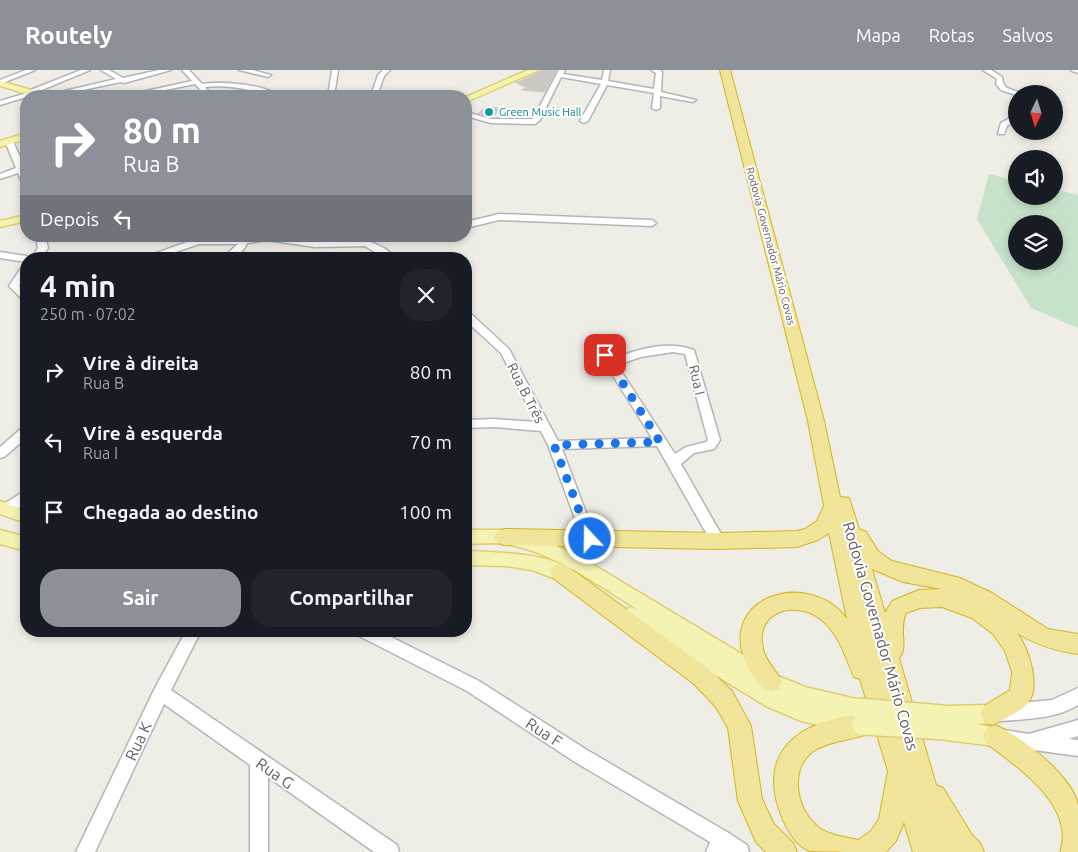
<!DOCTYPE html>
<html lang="pt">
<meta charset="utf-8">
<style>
:root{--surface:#171b24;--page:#20242c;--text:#f1f3f6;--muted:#9ea1a6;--accent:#8c9099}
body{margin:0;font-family:Ubuntu,sans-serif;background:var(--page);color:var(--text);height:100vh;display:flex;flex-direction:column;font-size:19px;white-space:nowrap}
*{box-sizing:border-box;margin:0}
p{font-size:16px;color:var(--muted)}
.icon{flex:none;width:28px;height:28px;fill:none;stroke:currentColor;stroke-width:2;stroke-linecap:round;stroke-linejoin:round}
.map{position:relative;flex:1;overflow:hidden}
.details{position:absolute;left:20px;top:182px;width:452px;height:385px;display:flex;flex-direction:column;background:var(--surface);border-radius:20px;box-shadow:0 2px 8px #0003}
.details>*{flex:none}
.top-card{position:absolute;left:20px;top:20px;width:452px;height:152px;border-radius:20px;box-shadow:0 2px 8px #0003;background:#8c9099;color:#fff;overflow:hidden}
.needle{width:32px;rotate:184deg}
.tools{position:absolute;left:1008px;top:15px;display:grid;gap:10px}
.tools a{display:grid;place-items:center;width:55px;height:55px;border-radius:50%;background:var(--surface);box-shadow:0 2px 8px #0003;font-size:25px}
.pin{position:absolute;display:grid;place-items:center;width:42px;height:42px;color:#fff;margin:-21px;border-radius:10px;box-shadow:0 2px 8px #0006}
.me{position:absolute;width:55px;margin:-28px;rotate:339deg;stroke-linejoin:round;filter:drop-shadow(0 0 4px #0008)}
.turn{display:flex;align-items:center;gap:18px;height:105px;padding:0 20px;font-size:22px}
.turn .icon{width:65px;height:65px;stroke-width:2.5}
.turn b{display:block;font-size:35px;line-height:42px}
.then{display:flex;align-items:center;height:48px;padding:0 20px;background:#0003;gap:10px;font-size:19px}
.round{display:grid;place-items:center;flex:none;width:52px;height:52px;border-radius:20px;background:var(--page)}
.headline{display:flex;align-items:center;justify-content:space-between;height:85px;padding:0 20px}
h1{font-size:30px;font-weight:700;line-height:38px}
.action{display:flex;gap:10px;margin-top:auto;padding:10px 20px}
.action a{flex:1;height:58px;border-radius:20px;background:var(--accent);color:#fff;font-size:20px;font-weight:700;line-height:58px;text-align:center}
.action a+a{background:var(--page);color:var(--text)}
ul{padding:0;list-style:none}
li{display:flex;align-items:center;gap:15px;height:70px;padding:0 20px}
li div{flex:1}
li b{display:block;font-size:19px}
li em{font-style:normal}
header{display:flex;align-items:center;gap:30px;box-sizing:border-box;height:70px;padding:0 25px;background:var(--accent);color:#fff}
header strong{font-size:24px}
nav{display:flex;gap:28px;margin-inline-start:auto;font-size:18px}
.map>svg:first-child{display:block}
.green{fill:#c6e2c9;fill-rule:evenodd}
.building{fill:#c9c8c2;stroke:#d2cfc5}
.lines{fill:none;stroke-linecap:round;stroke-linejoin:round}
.minor-casing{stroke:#b3b5b9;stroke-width:3}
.major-casing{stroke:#e0ce6d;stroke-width:3}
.highway-casing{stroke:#d8b41c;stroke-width:2}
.minor{fill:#fff;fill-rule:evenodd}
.major{fill:#f5f3b4;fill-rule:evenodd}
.highway{fill:#f0e59b;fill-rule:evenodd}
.major-bridge-casing{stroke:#e0ce6d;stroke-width:22;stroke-linecap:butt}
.major-bridge{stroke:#f5f3b4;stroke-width:19}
.route{stroke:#1a73e8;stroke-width:9;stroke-dasharray:0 16.2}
.culture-dot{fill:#0f9aa8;stroke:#fff;stroke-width:2}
.labels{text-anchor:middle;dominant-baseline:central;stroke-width:4;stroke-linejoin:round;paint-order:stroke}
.far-culture-label{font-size:11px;fill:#0d838f;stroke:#fff;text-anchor:start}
.far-street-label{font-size:11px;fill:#5e6064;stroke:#fff}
.street-label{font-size:14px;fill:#5e6064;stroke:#fff}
.near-street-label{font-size:16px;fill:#5e6064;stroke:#fff}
</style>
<header>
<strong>Routely</strong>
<nav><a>Mapa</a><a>Rotas</a><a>Salvos</a></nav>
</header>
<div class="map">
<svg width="1078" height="782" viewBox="0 0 1078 782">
<rect width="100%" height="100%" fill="#eeede6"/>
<!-- green -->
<path class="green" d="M989 104 1016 111V126H1054V119L1078 125V258L1031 238 977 149ZM1016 154H1054V191H1016Z"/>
<!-- building -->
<g class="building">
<path d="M543 0H557L545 22 521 20 526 17 516 13Z"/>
<path d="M487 36 502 39 492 47 478 43Z"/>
</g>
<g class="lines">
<!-- minor casing -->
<g class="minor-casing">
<g id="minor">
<path d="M26 0H35L0 14V10Z"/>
<path d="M81 0H90L37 22 36 24 0 35V31L27 23 28 21Z"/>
<path d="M101 0H109L123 8 159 0H171L124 13 121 12 54 26H43L116 9Z"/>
<path d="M182 0H189L202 14C224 11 262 14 280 26 270 27 260 23 249 20 235 17 220 15 205 17L213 26H206L195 14 135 26 128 25 192 11Z"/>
<path d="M239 0H252L271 5 268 7Z"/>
<path d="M332 0H338L334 26H328Z"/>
<path d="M383 0H390L384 6 377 26H371L378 5Z"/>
<path d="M559 0H565L563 4 602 10 604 0H610L608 11 654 19 656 3 651 0H660L662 2 661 22 696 30 693 32 660 26V38L656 40 652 38 654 23 607 15 588 51 584 53 580 51 601 14 561 7 540 50 535 54 491 53 466 46V42L491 49H533Z"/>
<path d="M983 0H991L1002 7C1004 22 1010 17 1022 24H1016V25L1001 20 996 14 997 9Z"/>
<path d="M1071 0H1078V3L1072 1Z"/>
<path d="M1013 46H1016V51L1007 56 1004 64H998L1001 53Z"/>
<path d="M6 69 13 71 25 99 26 115 22 113 18 103 0 109V104L16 98 5 71Z"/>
<path d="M499 144 652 150 656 153 652 156 499 150 466 158V152Z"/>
<path d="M36 166H45L48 178 41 189H31L38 178Z"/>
<path d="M256 166H279L315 171 367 170 384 178 398 189H387L365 176 315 177 267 170 247 173C243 184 232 189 221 189L238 174H199L155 189H140L198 168H243Z"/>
<path d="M0 182 26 186 31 189H26V192L0 188Z"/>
<path d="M26 194V204L19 216 26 222V230L22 229 9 216 23 195Z"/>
<path d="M466 242 470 243 509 279 558 371 652 368 600 285 605 282 609 283 613 289C638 279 668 270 694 280L720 370 714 379 694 383 681 394 725 471 723 475 718 477 713 475 657 376 562 379 596 469 594 473 589 474 584 473 548 375 541 361 494 357 466 358V350L494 349 536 352 501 283 466 251ZM673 282 685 284 708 370 706 372 686 377 675 384 617 295 641 287Z"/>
<path d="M26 357V368L4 387 0 388V377L22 358Z"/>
<path d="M26 420V432C19 437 11 447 1 444V436Z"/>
<path d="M186 561H201L171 620 397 775 399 782H374L268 707V782H250V695L164 634 95 782H76L155 618Z"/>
<path d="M357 561H379L479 611 587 680 727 762 747 775 749 782H706L710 772 575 692 467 621 359 566Z"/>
<path d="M1078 618V635C1055 649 1027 649 1001 651L995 649 993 643 995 637 1001 635 1052 630Z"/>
<path d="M1078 650V666L1069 669 1078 670V686L1004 676 998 674 996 668 998 662 1004 660 1029 664Z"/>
</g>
</g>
<!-- major casing -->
<g class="major-casing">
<g id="major">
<path d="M528 0H539L466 32V27Z"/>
<path d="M0 11 45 24 46 26H34L0 16Z"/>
<path d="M26 63V69L0 77V71Z"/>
<path d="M26 145V151L0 157V151Z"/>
<path d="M0 431 26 441V453L0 444Z"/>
<path d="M0 460 26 467V481L0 474Z"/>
<path d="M466 460H504L542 470 577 485 778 606 805 617 865 631 868 638 865 645 860 647 863 653 860 660 853 663 801 651 766 636 625 550 622 545 625 540 631 537 637 539C596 514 554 482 505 474 493 472 479 474 466 474Z"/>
<path d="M466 481C490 482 566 483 578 507L575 512 569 514 532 500 506 496 466 495Z"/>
<path d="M992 635 999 637 1002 644 999 651 992 653 976 654 1002 659 1005 666 1002 673 995 676 946 670 939 667 936 660 939 653 936 652 933 645 936 638 943 636Z"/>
</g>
</g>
<!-- highway casing -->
<g class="highway-casing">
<g id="highway">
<path d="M720 0H730L824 351 840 427 849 428 859 459 866 462 878 481 892 491 960 508 992 523 1048 559 1078 564V584C1056 581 1036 575 1017 563 1029 579 1041 616 1028 633 1023 640 1001 651 992 655L984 652 981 644 984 636 1010 620 1012 602 1005 581 993 564 972 548 942 537 920 538 906 543C898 560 909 577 899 588L936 715 943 718 972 765 980 773 984 782H913L904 752 896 771 886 782C871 782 820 782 810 781 796 776 789 762 783 750 761 698 780 664 833 649 846 646 858 642 870 647L874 655 870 663C851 671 830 670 812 682 788 701 797 743 821 759 832 766 845 767 858 770L871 761 879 749 888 701 860 609 854 607C846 588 839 565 823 551 797 529 754 540 763 579 766 592 777 601 782 612L779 619 771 622C760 618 754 608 748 597 713 527 809 497 847 549L829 463 818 470 797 477 718 479 504 475 497 472 494 467 497 462 504 459 718 463 797 461 805 459 817 451 824 436 808 351ZM872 499 903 512 941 519 919 520 892 531 885 543Z"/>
<path d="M560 494 567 496 710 600 732 621 751 656 762 729 774 754 793 773 797 782H766L756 772 738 731 728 658 716 637 694 614 553 508 550 502 553 496Z"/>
<path d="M995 655C1020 665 1074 707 1078 736 1078 751 1078 767 1078 782H1060C1076 736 1018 697 987 674L983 666 987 658Z"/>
</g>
</g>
<!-- minor -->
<use href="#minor" class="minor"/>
<!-- major -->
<use href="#major" class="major"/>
<!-- highway -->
<use href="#highway" class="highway"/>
<!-- major-bridge casing -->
<g class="major-bridge-casing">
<g id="major-bridge">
<path d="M858 638 943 645"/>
<path d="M862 655 946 660"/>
</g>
</g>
<!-- major-bridge -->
<use href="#major-bridge" class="major-bridge"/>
</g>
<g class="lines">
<!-- route -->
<path class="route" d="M590 469 554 375 660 372 605 285"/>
</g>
<!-- markers -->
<circle class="culture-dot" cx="489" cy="42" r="5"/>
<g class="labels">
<!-- far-culture labels -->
<g class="far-culture-label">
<text x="499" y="42">Green Music Hall</text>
</g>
<!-- far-street labels -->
<g class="far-street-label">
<text transform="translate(771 176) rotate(75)">Rodovia Governador Mário Covas</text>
</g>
<!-- street labels -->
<g class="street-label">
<text transform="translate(697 310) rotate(77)">Rua I</text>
<text transform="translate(526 323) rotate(63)">Rua B Três</text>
</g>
<!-- near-street labels -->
<g class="near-street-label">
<text transform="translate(881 566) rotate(74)">Rodovia Governador Mário Covas</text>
<text transform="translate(544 662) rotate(33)">Rua F</text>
<text transform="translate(138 671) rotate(-65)">Rua K</text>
<text transform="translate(275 703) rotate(35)">Rua G</text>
</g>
</g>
</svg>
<div class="tools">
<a><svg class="needle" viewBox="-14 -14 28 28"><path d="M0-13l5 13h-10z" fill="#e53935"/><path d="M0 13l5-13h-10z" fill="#9ea1a6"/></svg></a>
<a><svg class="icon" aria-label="sound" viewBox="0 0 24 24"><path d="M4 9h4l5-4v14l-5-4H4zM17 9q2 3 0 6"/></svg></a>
<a><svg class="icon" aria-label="layers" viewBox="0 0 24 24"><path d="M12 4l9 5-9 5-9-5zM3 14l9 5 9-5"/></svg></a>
</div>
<div class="pin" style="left:605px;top:285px;background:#d93025"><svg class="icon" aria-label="arrive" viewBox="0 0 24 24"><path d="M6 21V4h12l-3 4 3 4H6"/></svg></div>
<svg class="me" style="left:590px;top:469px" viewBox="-20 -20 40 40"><circle r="17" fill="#1a73e8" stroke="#fff" stroke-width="3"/><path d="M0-11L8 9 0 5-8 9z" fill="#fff"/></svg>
<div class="top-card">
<div class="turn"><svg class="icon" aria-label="right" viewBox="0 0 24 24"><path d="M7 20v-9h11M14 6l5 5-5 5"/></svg><div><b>80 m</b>Rua B</div></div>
<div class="then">Depois<svg class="icon" aria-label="left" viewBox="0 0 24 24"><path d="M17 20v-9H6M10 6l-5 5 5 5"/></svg></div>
</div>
<section class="details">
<div class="headline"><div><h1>4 min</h1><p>250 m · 07:02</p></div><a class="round"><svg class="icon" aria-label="close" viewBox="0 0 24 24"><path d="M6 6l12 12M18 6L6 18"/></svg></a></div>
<ul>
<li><svg class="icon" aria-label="right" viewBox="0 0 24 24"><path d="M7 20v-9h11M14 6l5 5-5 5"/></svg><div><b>Vire à direita</b><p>Rua B</p></div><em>80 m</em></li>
<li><svg class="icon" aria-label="left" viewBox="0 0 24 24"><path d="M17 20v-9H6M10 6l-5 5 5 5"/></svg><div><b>Vire à esquerda</b><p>Rua I</p></div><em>70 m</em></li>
<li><svg class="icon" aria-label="arrive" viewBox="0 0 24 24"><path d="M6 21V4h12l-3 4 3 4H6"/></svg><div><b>Chegada ao destino</b></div><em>100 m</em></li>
</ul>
<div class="action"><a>Sair</a><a>Compartilhar</a></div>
</section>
</div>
